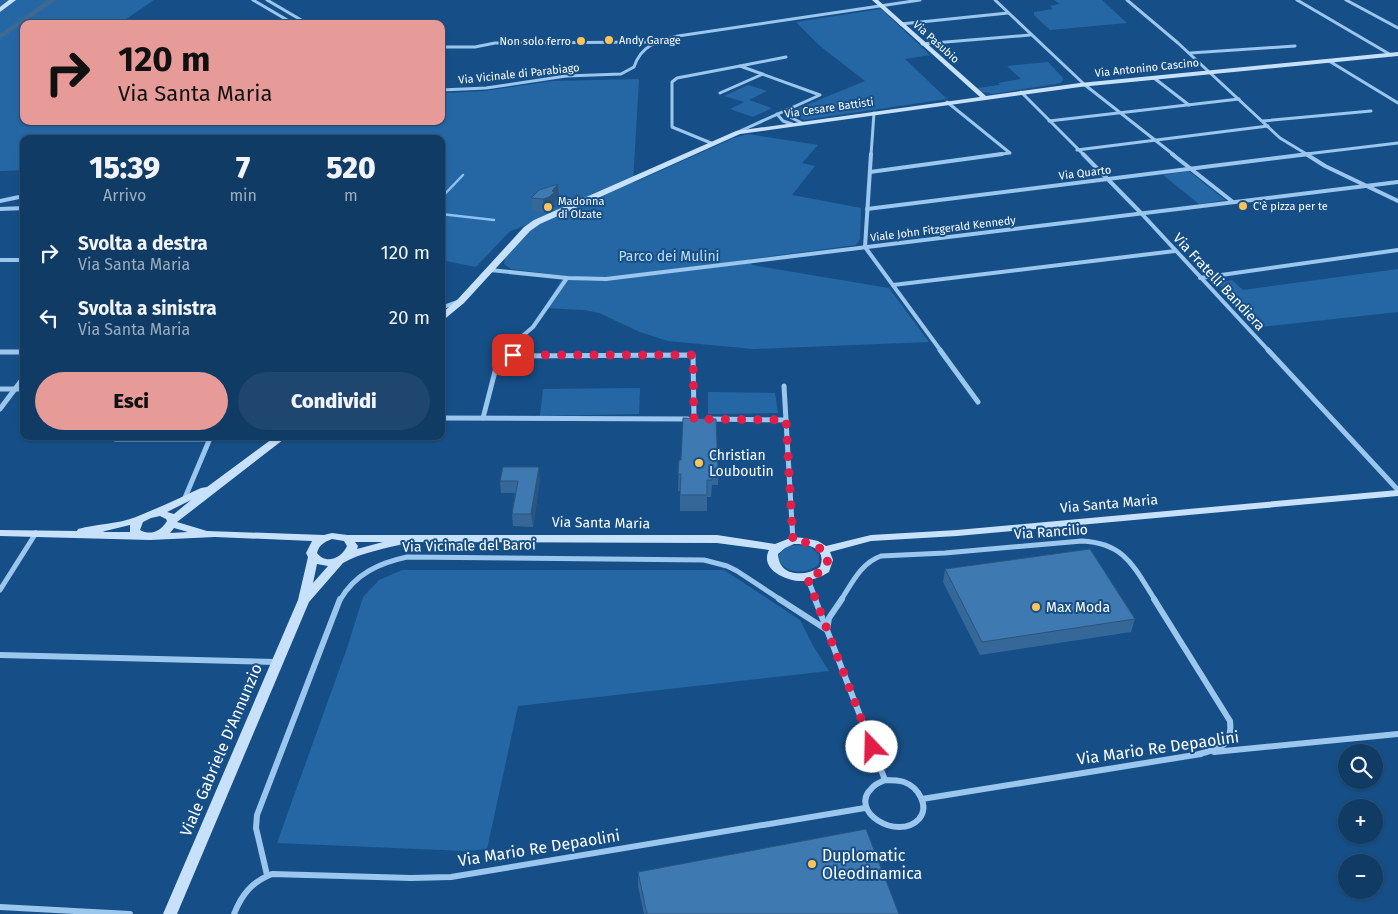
<!DOCTYPE html>
<html lang="it">
<meta charset="utf-8">
<style>
:root{--surface:#103b65;--page:#1e466e;--text:#f1f3f6;--muted:#9cadbf;--line:#305579;--accent:#e69b98}
body{margin:0;font-family:"Fira Sans",sans-serif;background:var(--page);color:var(--text);height:100vh;display:flex;flex-direction:column;font-size:19px;white-space:nowrap}
*{box-sizing:border-box;margin:0}
p{font-size:16px;color:var(--muted)}
.icon{flex:none;width:28px;height:28px;fill:none;stroke:currentColor;stroke-width:2;stroke-linecap:round;stroke-linejoin:round}
.map{position:relative;flex:1;overflow:hidden}
.drawer{position:absolute;left:20px;top:135px;width:425px;height:305px;display:flex;flex-direction:column;background:var(--surface);border-radius:10px;box-shadow:0 1px 4px #0004,0 0 0 1px var(--line)}
.drawer>*{flex:none}
.top-card{position:absolute;left:20px;top:20px;width:425px;height:105px;border-radius:10px;box-shadow:0 1px 4px #0004,0 0 0 1px var(--line);background:#e69b98;color:#111;overflow:hidden}
.controls{position:absolute;left:1338px;top:744px;display:grid;gap:10px}
.controls a{display:grid;place-items:center;width:45px;height:45px;border-radius:50%;background:var(--surface);box-shadow:0 1px 4px #0004,0 0 0 1px var(--line);font-size:25px}
.pin{position:absolute;display:grid;place-items:center;width:42px;height:42px;color:#fff;margin:-21px;border-radius:10px;box-shadow:0 2px 8px #0006}
.me{position:absolute;width:55px;margin:-28px;rotate:339deg;stroke-linejoin:round;filter:drop-shadow(0 0 4px #0008)}
.turn{display:flex;align-items:center;gap:18px;height:105px;padding:0 15px;font-size:22px}
.turn .icon{width:65px;height:65px;stroke-width:2.5}
.turn b{display:block;font-size:35px;line-height:42px}
.eta{display:flex;justify-content:space-evenly;align-items:center;height:85px;text-align:center}
.eta b{font-size:30px;font-weight:800;line-height:35px}
.button{display:flex;gap:10px;margin-top:auto;padding:10px 15px}
.button a{flex:1;height:58px;border-radius:30px;background:var(--accent);color:#111;font-size:20px;font-weight:800;line-height:58px;text-align:center}
.button a+a{background:var(--page);color:var(--text)}
ul{padding:0;list-style:none}
li{display:flex;align-items:center;gap:15px;height:65px;padding:0 15px}
li div{flex:1}
li b{display:block;font-size:19px}
li em{font-style:normal}
.map>svg:first-child{display:block}
.green{fill:#2567a4}
.lines{fill:none;stroke-linecap:round;stroke-linejoin:round}
.stream{stroke:#8dc2f1;stroke-width:2.5}
.canal{fill:#3f6992;fill-rule:evenodd}
.street-far3{stroke:#9bc6ee;stroke-width:3}
.street-far2{stroke:#9bc6ee;stroke-width:4}
.street-far1{stroke:#9bc6ee;stroke-width:5}
.street{stroke:#9bc6ee;stroke-width:6}
.secondary{fill:#c8e1fa;fill-rule:evenodd}
.wall{fill:#356898}
.shaded-wall{fill:#2b557c}
.building{fill:#3e79b1;stroke:#2b557c}
.route{stroke:#e11d48;stroke-width:9;stroke-dasharray:0 16.2}
.poi-dot{fill:#ffc358;stroke:#164f87;stroke-width:2}
.labels{text-anchor:middle;dominant-baseline:central;stroke-width:4;stroke-linejoin:round;paint-order:stroke}
.far-poi-label{font-size:11px;fill:#fff;stroke:#164f87;text-anchor:start}
.far-street-label{font-size:11px;fill:#fff;stroke:#164f87}
.park-label{font-size:14px;fill:#c1dffa;stroke:#164f87}
.street-label{font-size:14px;fill:#fff;stroke:#164f87}
.poi-label{font-size:14px;fill:#fff;stroke:#164f87;text-anchor:start}
.near-street-label{font-size:16px;fill:#fff;stroke:#164f87}
.near-poi-label{font-size:16px;fill:#fff;stroke:#164f87;text-anchor:start}
</style>
<div class="map">
<svg width="1398" height="914" viewBox="0 0 1398 914">
<rect width="100%" height="100%" fill="#164f87"/>
<!-- green -->
<g class="green">
<path d="M0 0H154L119 24H24V121H441V91L445 93 485 91 553 81 639 79 633 183 734 138 748 134 818 145 802 163 815 166 792 195 861 208 860 239 856 245 750 259 752 265 889 288 929 342 753 349 668 341 640 332 599 313 584 310 544 308 564 276 511 269 504 264 505 258 531 229 580 202 509 232 476 267 441 260V139H159L160 137H126L123 139H24V170L0 171Z"/>
<path d="M1054 0H1102L1127 23 1050 30 1034 15V12L1053 9 1050 6 1060 4Z"/>
<path d="M881 9 930 55 905 59 947 99 804 120 792 114V111L865 81 820 46 796 22Z"/>
<path d="M1048 62 1062 77 1063 80 1061 83 993 94 982 92 977 88 1000 85 998 83 1021 79 1007 66Z"/>
<path d="M748 85 767 91 749 100 772 108 753 117 730 109 744 102 724 96Z"/>
<path d="M1189 171 1225 200 1199 204 1163 175Z"/>
<path d="M1398 269V312L1260 327 1217 283 1232 280 1243 290Z"/>
<path d="M640 388 639 414 540 416 543 389Z"/>
<path d="M708 392 775 393 778 413 708 414Z"/>
<path d="M799 545 811 547 819 555V564C808 575 784 575 778 558 781 548 789 545 799 545Z"/>
<path d="M402 570H724L800 620 812 644 829 671 518 706 487 849 465 851 277 843 347 648 363 597 379 580Z"/>
</g>
<g class="lines">
<!-- stream -->
<g class="stream">
<path d="M441 198 463 175"/>
<path d="M441 214 494 220"/>
</g>
<!-- canal -->
<path class="canal" d="M48 0H56L0 39V34Z"/>
<!-- street-far3 -->
<g class="street-far3">
<path d="M253 0 294 24"/>
<path d="M267 0 308 24"/>
<path d="M995 0 1085 85 1174 155"/>
<path d="M1127 0 1178 43 1280 138 1308 155"/>
<path d="M1297 0 1391 55"/>
<path d="M1346 0 1398 28"/>
<path d="M901 24 1008 13"/>
<path d="M922 44 1030 35"/>
<path d="M441 47H475L495 43 653 42"/>
<path d="M1190 53 1295 46"/>
<path d="M1329 61 1398 103"/>
<path d="M1154 78 1189 105"/>
<path d="M441 90 486 88 566 76 621 74 634 67C641 45 658 41 678 36L920 0"/>
<path d="M1021 92 1084 155"/>
<path d="M720 93 763 74"/>
<path d="M947 102 1010 153 993 155"/>
<path d="M786 110 788 116 802 123"/>
<path d="M777 114 783 121 792 124"/>
<path d="M1049 121 1239 99"/>
<path d="M1263 121 1371 111"/>
<path d="M738 132 820 95 740 66 786 57"/>
<path d="M711 143 672 127V82L677 78 740 66"/>
<path d="M1077 150 1268 126"/>
<path d="M871 155 874 113"/>
<path d="M1298 155 1398 143"/>
</g>
<!-- street-far2 -->
<g class="street-far2">
<path d="M871 154 865 247 941 351"/>
<path d="M1083 154 1141 213 1269 351"/>
<path d="M1172 154 1233 202"/>
<path d="M1306 154 1325 166 1398 201"/>
<path d="M870 172 1002 154"/>
<path d="M24 198V205"/>
<path d="M0 201 24 196"/>
<path d="M0 209 24 208"/>
<path d="M867 209 1309 154"/>
<path d="M0 260H24"/>
<path d="M490 270 567 278 606 279 1398 182"/>
<path d="M1200 278 1398 250"/>
<path d="M893 285 1175 251"/>
<path d="M441 308 457 302"/>
<path d="M505 351 533 327 567 278"/>
</g>
<!-- street-far1 -->
<g class="street-far1">
<path d="M940 350 978 402"/>
<path d="M1268 350 1398 490"/>
<path d="M0 352H24"/>
<path d="M499 356 693 355 694 419"/>
<path d="M784 386 793 541"/>
<path d="M0 389H24"/>
<path d="M0 409 24 377"/>
<path d="M441 418 688 419"/>
<path d="M483 418 499 356 507 350"/>
<path d="M709 419 786 420"/>
<path d="M115 439H210"/>
<path d="M184 500 211 436"/>
<path d="M807 577 816 600"/>
<path d="M0 590 36 533"/>
<path d="M340 600C355 574 379 563 407 557L704 560 727 566 737 571 781 600"/>
<path d="M841 600C852 583 861 563 881 556L945 553 1082 541C1125 543 1134 567 1155 600"/>
</g>
<!-- street -->
<g class="street">
<path d="M779 599 827 630 829 618 842 599"/>
<path d="M815 599 885 780"/>
<path d="M1154 599 1230 721C1233 745 1220 749 1199 754"/>
<path d="M0 655 276 662"/>
<path d="M1214 752 1398 734"/>
<path d="M885 780C891 780 898 780 904 782 918 787 930 806 919 819 898 842 847 811 872 788 875 784 881 782 885 780Z"/>
<path d="M922 799 1201 754"/>
<path d="M267 875 256 828 257 815 340 599"/>
<path d="M0 907 130 914"/>
<path d="M234 914C242 894 252 882 272 874L411 878 451 877 865 808"/>
</g>
<!-- secondary -->
<g class="secondary">
<path d="M9 0H16L0 12V7Z"/>
<path d="M872 0H878L986 96 1080 83 1398 52V56L1080 87 740 134 540 224 530 231 464 303 441 322V314L458 299 524 227 534 220 736 131 980 97Z"/>
<path d="M276 436H288L177 522 207 531 324 535 332 533 347 535H717L775 544 793 537 804 538 818 541 826 546 871 535 957 530 1398 490V496L957 536 871 541 830 552 833 560 829 572C821 577 813 580 803 581 788 582 759 570 769 550L717 543 407 542 406 543C385 549 362 552 343 563L309 602 177 914H163L298 600 308 557 306 553 312 541 215 537 150 540 0 536V530L77 531 78 529C97 524 118 524 136 517 158 508 180 498 201 488L207 487ZM191 500 174 514 167 512ZM160 516 166 519 167 521C161 531 151 536 140 530L143 522 151 518ZM130 525V532H103L105 531ZM174 528 188 532 170 533ZM332 539 344 541 347 546C342 558 326 565 317 553 319 545 324 542 332 539ZM355 542H383L357 549 358 546ZM794 544C809 544 827 548 820 567 805 577 779 577 778 554L785 548ZM317 564 328 566 313 583Z"/>
</g>
</g>
<!-- wall -->
<g class="wall">
<path d="M558 184 559 198 555 202 556 206 550 211 544 213 532 211 531 198Z"/>
<path d="M679 460 718 469V485H712L711 497H707V511H680V491H678Z"/>
<path d="M540 479 533 527 513 526 512 514 515 493H501L500 481Z"/>
<path d="M945 569 1135 619 1131 632 980 655 943 582Z"/>
<path d="M638 872 899 914H644L638 886Z"/>
</g>
<!-- shaded-wall -->
<g class="shaded-wall">
<path d="M558 184 559 198 555 202 556 206 550 211 544 213 543 199Z"/>
<path d="M539 467 540 479 533 527 531 514Z"/>
</g>
<!-- building -->
<g class="building">
<path d="M558 184 552 191 555 192 549 197 543 199 531 198 539 190Z"/>
<path d="M683 418 716 419 718 469H713L712 480H707V495H680L681 474H678L679 460H681Z"/>
<path d="M503 467H539L531 514H512L518 481H500Z"/>
<path d="M1090 549 1135 619 982 642 945 569Z"/>
<path d="M866 829 899 914H647L638 872Z"/>
</g>
<g class="lines">
<!-- route -->
<path class="route" d="M513 355H693L694 419 786 420 793 541 814 543 827 555C830 569 819 574 807 577L872 747"/>
</g>
<!-- markers -->
<g class="poi-dot">
<circle cx="609" cy="40" r="5"/>
<circle cx="581" cy="41" r="5"/>
<circle cx="1243" cy="206" r="5"/>
<circle cx="548" cy="207" r="5"/>
<circle cx="699" cy="463" r="5"/>
<circle cx="1036" cy="607" r="5"/>
<circle cx="812" cy="864" r="5"/>
</g>
<g class="labels">
<!-- far-poi labels -->
<g class="far-poi-label">
<text x="619" y="40">Andy Garage</text>
<text x="571" y="41" text-anchor="end">Non solo ferro</text>
<text x="558" y="201">Madonna<tspan x="558" dy="13">di Olzate</tspan></text>
<text x="1253" y="206">C'è pizza per te</text>
</g>
<!-- far-street labels -->
<g class="far-street-label">
<text transform="translate(936 42) rotate(42)">Via Pasubio</text>
<text transform="translate(1147 68) rotate(-6)">Via Antonino Cascino</text>
<text transform="translate(519 74) rotate(-6)">Via Vicinale di Parabiago</text>
<text transform="translate(829 108) rotate(-8)">Via Cesare Battisti</text>
<text transform="translate(1085 173) rotate(-7)">Via Quarto</text>
<text transform="translate(943 229) rotate(-7)">Viale John Fitzgerald Kennedy</text>
</g>
<!-- park labels -->
<g class="park-label">
<text x="669" y="256">Parco dei Mulini</text>
</g>
<!-- street labels -->
<g class="street-label">
<text transform="translate(1219 282) rotate(47)">Via Fratelli Bandiera</text>
<text transform="translate(1109 504) rotate(-5)">Via Santa Maria</text>
<text transform="translate(601 523) rotate(1)">Via Santa Maria</text>
<text transform="translate(1051 532) rotate(-4)">Via Rancilio</text>
<text transform="translate(469 546) rotate(-1)">Via Vicinale del Baroi</text>
</g>
<!-- poi labels -->
<g class="poi-label">
<text x="709" y="455">Christian<tspan x="709" dy="16">Louboutin</tspan></text>
<text x="1046" y="607">Max Moda</text>
</g>
<!-- near-street labels -->
<g class="near-street-label">
<text transform="translate(1158 748) rotate(-8)">Via Mario Re Depaolini</text>
<text transform="translate(221 750) rotate(-67)">Viale Gabriele D'Annunzio</text>
<text transform="translate(539 848) rotate(-9)">Via Mario Re Depaolini</text>
</g>
<!-- near-poi labels -->
<g class="near-poi-label">
<text x="822" y="855">Duplomatic<tspan x="822" dy="18">Oleodinamica</tspan></text>
</g>
</g>
</svg>
<div class="controls">
<a><svg class="icon" aria-label="search" viewBox="0 0 24 24"><circle cx="10" cy="10" r="6"/><path d="M15 15l6 6"/></svg></a>
<a>+</a>
<a>−</a>
</div>
<div class="pin" style="left:513px;top:355px;background:#d93025"><svg class="icon" aria-label="arrive" viewBox="0 0 24 24"><path d="M6 21V4h12l-3 4 3 4H6"/></svg></div>
<svg class="me" style="left:872px;top:747px" viewBox="-20 -20 40 40"><circle r="19" fill="#fff"/><path d="M0-13L10 11 0 6-10 11z" fill="#e11d48"/></svg>
<div class="top-card">
<div class="turn"><svg class="icon" aria-label="right" viewBox="0 0 24 24"><path d="M7 20v-9h11M14 6l5 5-5 5"/></svg><div><b>120 m</b>Via Santa Maria</div></div>
</div>
<section class="drawer">
<div class="eta">
<div><b>15:39</b><p>Arrivo</p></div>
<div><b>7</b><p>min</p></div>
<div><b>520</b><p>m</p></div>
</div>
<ul>
<li><svg class="icon" aria-label="right" viewBox="0 0 24 24"><path d="M7 20v-9h11M14 6l5 5-5 5"/></svg><div><b>Svolta a destra</b><p>Via Santa Maria</p></div><em>120 m</em></li>
<li><svg class="icon" aria-label="left" viewBox="0 0 24 24"><path d="M17 20v-9H6M10 6l-5 5 5 5"/></svg><div><b>Svolta a sinistra</b><p>Via Santa Maria</p></div><em>20 m</em></li>
</ul>
<div class="button"><a>Esci</a><a>Condividi</a></div>
</section>
</div>
